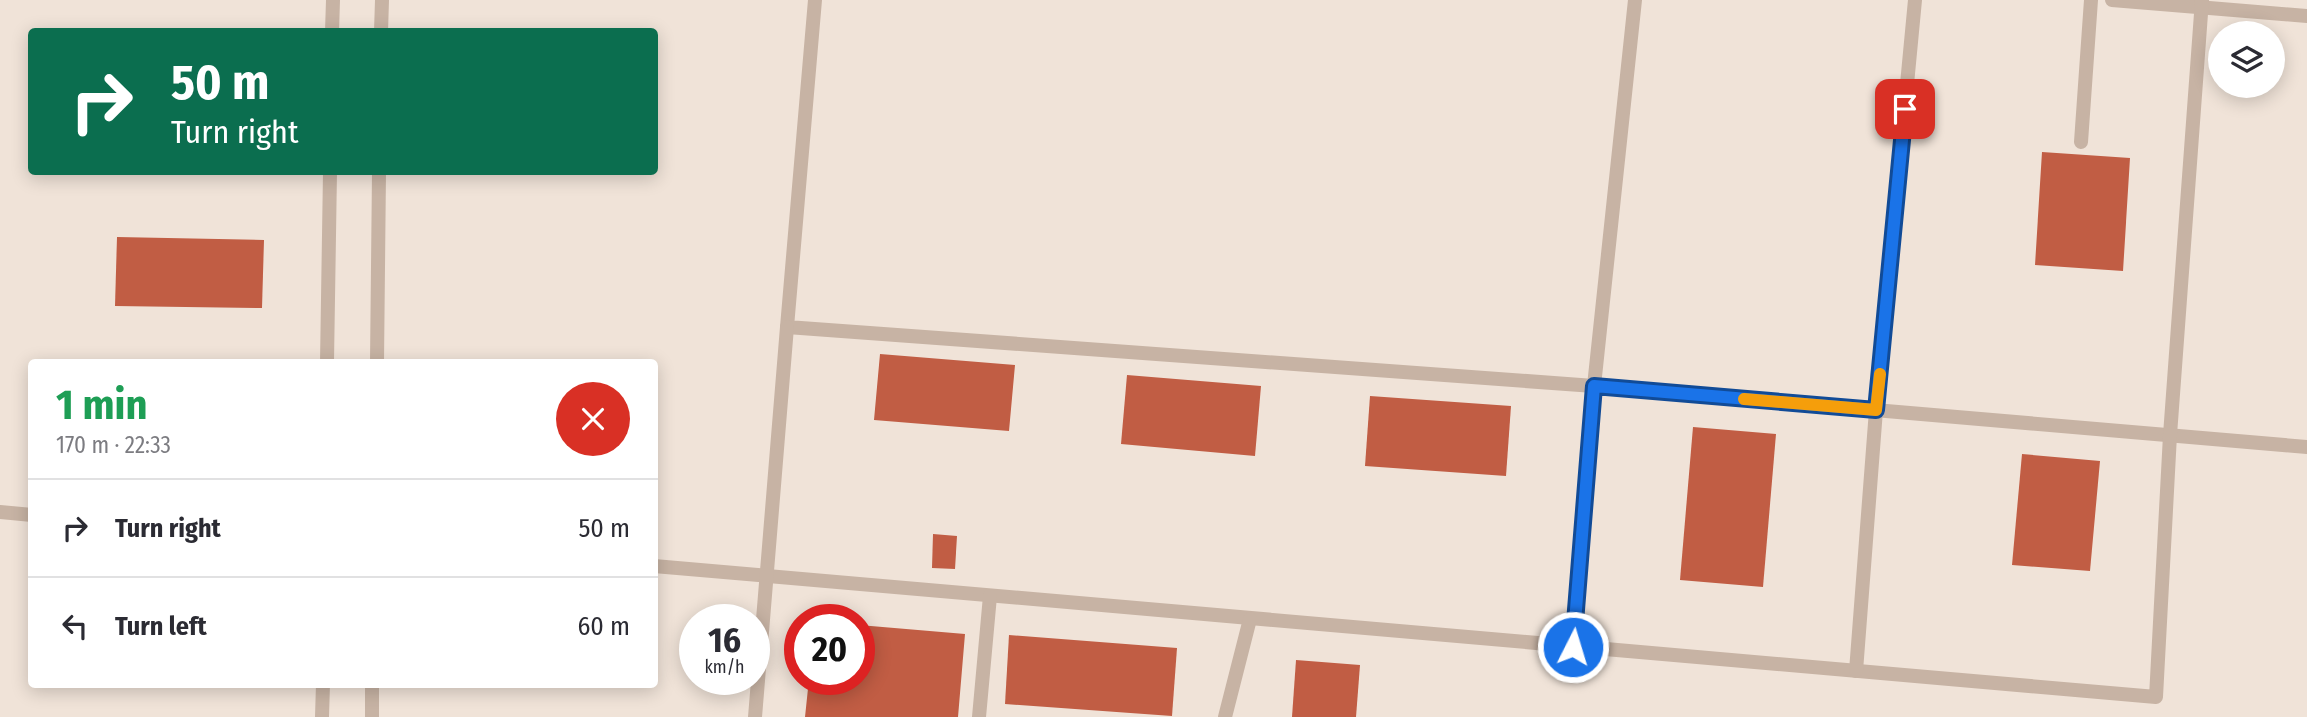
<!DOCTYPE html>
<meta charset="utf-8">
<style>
:root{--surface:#fff;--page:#f2f2f3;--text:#2b2b33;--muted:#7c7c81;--line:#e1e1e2}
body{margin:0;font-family:"Fira Sans Condensed",sans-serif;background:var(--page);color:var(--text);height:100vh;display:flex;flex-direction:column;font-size:26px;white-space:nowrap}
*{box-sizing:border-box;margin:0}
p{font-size:23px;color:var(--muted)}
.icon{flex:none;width:38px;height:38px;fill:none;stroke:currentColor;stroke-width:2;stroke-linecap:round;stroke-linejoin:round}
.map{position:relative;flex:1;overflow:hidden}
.sheet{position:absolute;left:28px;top:359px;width:630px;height:329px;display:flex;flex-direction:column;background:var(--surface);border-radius:7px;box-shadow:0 4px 18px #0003}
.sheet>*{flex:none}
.hud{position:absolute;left:28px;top:28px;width:630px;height:147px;border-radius:7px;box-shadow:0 4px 18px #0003;background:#0b6e4f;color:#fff;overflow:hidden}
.tools{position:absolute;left:2208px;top:21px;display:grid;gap:14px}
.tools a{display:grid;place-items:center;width:77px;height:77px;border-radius:50%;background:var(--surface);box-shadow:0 4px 18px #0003;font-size:35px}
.speed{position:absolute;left:679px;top:604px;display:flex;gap:14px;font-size:35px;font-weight:700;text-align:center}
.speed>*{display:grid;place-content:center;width:91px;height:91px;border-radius:50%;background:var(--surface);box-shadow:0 4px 18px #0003;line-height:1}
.speed small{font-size:18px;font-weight:400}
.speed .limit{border:10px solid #d22;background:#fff;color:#111}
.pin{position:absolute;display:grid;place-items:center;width:60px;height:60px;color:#fff;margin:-30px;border-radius:14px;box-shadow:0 4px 10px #0006}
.me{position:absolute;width:77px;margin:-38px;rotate:5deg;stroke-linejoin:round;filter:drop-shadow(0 0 5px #0008)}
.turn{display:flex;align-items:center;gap:24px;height:147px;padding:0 28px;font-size:32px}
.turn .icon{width:91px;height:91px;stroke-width:2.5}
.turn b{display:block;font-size:49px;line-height:60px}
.round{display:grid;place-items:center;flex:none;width:74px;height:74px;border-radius:37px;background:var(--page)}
.head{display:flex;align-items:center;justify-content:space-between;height:119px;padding:0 28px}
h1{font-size:42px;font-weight:700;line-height:52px;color:#1e9e55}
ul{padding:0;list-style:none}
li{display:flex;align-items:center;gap:21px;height:98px;padding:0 28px;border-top:2px solid var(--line)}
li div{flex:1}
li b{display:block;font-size:26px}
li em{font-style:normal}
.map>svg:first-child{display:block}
.building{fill:#c15d44}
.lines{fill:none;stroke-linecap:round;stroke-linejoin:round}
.lane{stroke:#c7b3a4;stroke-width:14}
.route-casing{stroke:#114b97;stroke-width:18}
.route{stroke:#1a73e8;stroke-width:12}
.slow{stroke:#f59e0b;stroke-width:12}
</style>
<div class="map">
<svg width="2307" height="717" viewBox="0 0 2307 717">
<rect width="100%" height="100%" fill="#f0e3d8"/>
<!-- building -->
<g class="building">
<path d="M2042 152 2130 158 2123 271 2035 265Z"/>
<path d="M117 237 264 240 262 308 115 306Z"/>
<path d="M880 354 1015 365 1009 431 874 420Z"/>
<path d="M1127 375 1261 386 1255 456 1121 444Z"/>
<path d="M1370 396 1511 406 1506 476 1365 466Z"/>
<path d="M1693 427 1776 434 1763 587 1680 580Z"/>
<path d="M2022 454 2100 461 2090 571 2012 565Z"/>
<path d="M933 534 957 536 955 569 932 568Z"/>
<path d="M859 625 965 634 958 717H805L809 679H859Z"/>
<path d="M1009 635 1177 648 1172 716 1005 704Z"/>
<path d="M1296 660 1360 665 1356 717H1292Z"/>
</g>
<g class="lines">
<!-- lane -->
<g class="lane">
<path d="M815 0 787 327 1594 386 2307 447"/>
<path d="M2112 0 2307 16"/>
<path d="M332 32 333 0"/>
<path d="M381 32 382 0"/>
<path d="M2081 142 2091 0"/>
<path d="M327 362 330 172"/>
<path d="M377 362 379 172"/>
<path d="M0 512 32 515"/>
<path d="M654 566 2156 697 2170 435 2202 0"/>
<path d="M1573 647 1594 386 1635 0"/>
<path d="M1856 671 1876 410 1915 0"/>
<path d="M322 717 323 684"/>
<path d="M372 717V684"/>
<path d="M755 717 787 327"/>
<path d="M979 717 990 596"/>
<path d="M1225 717 1250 619"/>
</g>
</g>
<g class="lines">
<!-- route casing -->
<g class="route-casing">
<path id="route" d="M1573 647 1594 386 1876 410 1905 109"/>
</g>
<!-- route -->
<use href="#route" class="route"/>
<!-- slow -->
<path class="slow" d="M1744 399 1876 410 1880 374"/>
</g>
</svg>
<div class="tools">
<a><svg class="icon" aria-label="layers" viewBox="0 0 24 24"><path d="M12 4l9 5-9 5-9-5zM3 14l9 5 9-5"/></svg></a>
</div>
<div class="speed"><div>16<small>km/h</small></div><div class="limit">20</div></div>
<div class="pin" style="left:1905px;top:109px;background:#d93025"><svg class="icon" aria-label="arrive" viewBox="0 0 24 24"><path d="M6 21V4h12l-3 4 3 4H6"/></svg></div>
<svg class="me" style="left:1573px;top:647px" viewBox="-20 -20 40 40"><circle r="17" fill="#1a73e8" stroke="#fff" stroke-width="3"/><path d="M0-11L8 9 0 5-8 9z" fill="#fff"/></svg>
<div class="hud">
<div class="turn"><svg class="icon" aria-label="right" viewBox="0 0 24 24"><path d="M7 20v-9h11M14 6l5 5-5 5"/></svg><div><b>50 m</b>Turn right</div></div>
</div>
<section class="sheet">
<div class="head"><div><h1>1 min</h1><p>170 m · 22:33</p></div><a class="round" style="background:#d93025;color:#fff"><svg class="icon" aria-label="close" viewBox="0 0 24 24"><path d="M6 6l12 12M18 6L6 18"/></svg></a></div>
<ul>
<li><svg class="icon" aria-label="right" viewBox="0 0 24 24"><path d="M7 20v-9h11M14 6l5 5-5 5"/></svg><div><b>Turn right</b></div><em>50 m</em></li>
<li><svg class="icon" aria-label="left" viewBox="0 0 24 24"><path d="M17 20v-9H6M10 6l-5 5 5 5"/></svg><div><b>Turn left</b></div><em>60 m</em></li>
</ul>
</section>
</div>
